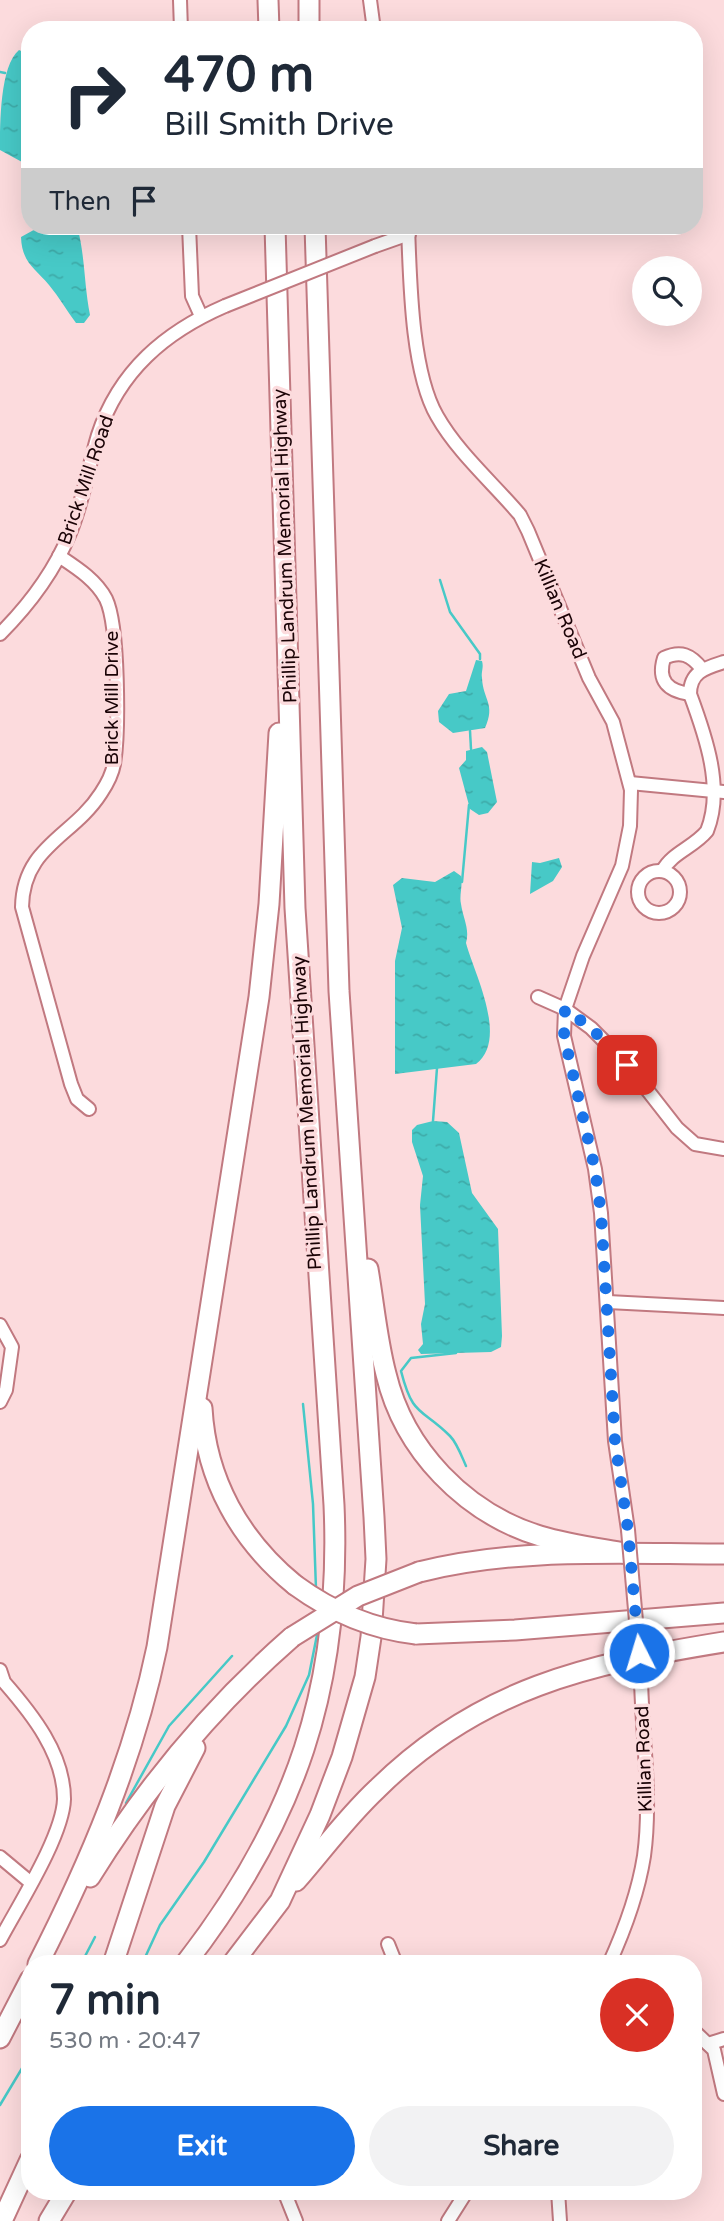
<!DOCTYPE html>
<meta charset="utf-8">
<style>
:root{--surface:#fff;--page:#f2f2f3;--text:#1f2937;--muted:#747a83;--accent:#1a73e8}
body{margin:0;font-family:"Varela Round",sans-serif;background:var(--page);color:var(--text);height:100vh;display:flex;flex-direction:column;font-size:26px;white-space:nowrap}
*{box-sizing:border-box;margin:0}
p{font-size:23px;color:var(--muted)}
.icon{flex:none;width:38px;height:38px;fill:none;stroke:currentColor;stroke-width:2;stroke-linecap:round;stroke-linejoin:round}
.map{position:relative;flex:1;overflow:hidden}
.details{position:absolute;left:21px;top:1955px;width:681px;height:245px;display:flex;flex-direction:column;background:var(--surface);border-radius:28px;box-shadow:0 7px 28px #0002}
.details>*{flex:none}
.banner{position:absolute;left:21px;top:21px;width:682px;height:214px;border-radius:28px;box-shadow:0 7px 28px #0002;background:#fff;color:var(--text);overflow:hidden}
.fabs{position:absolute;left:632px;top:256px;display:grid;gap:14px}
.fabs a{display:grid;place-items:center;width:70px;height:70px;border-radius:50%;background:var(--surface);box-shadow:0 7px 28px #0002;font-size:35px}
.pin{position:absolute;display:grid;place-items:center;width:60px;height:60px;color:#fff;margin:-30px;border-radius:14px;box-shadow:0 4px 10px #0006}
.me{position:absolute;width:77px;margin:-38px;rotate:355deg;stroke-linejoin:round;filter:drop-shadow(0 0 5px #0008)}
.turn{display:flex;align-items:center;gap:24px;height:147px;padding:0 28px;font-size:32px}
.turn .icon{width:91px;height:91px;stroke-width:2.5}
.turn b{display:block;font-size:49px;line-height:60px}
.then{display:flex;align-items:center;height:66px;padding:0 28px;background:#0003;gap:14px;font-size:26px}
.round{display:grid;place-items:center;flex:none;width:74px;height:74px;border-radius:37px;background:var(--page)}
.summary{display:flex;align-items:center;justify-content:space-between;height:119px;padding:0 28px}
h1{font-size:42px;font-weight:700;line-height:52px}
.button{display:flex;gap:14px;margin-top:auto;padding:14px 28px}
.button a{flex:1;height:80px;border-radius:42px;background:var(--accent);color:#fff;font-size:28px;font-weight:700;line-height:80px;text-align:center}
.button a+a{background:var(--page);color:var(--text)}
.map>svg:first-child{display:block}
.water{fill:url(#water-ripples)}
.lines{fill:none;stroke-linecap:round;stroke-linejoin:round}
.stream{stroke:#47c9c7;stroke-width:2.5}
.minor-casing{stroke:#c17980;stroke-width:16}
.highway-casing{stroke:#c17980;stroke-width:23}
.minor{stroke:#fff;stroke-width:12}
.highway{stroke:#fff;stroke-width:19}
.minor-bridge-casing{stroke:#c17980;stroke-width:16;stroke-linecap:butt}
.highway-bridge-casing{stroke:#c17980;stroke-width:23;stroke-linecap:butt}
.minor-bridge{stroke:#fff;stroke-width:12}
.highway-bridge{stroke:#fff;stroke-width:19}
.route{stroke:#1a73e8;stroke-width:12;stroke-dasharray:0 21.6}
.labels{text-anchor:middle;dominant-baseline:central;stroke-width:7;stroke-linejoin:round;paint-order:stroke}
.street-label{font-size:19px;fill:#1a0306;stroke:#fcdbdd}
</style>
<div class="map">
<svg width="724" height="2221" viewBox="0 0 724 2221">
<defs>
<pattern id="water-ripples" width="26" height="14" patternUnits="userSpaceOnUse" patternTransform="scale(1.75)"><rect width="26" height="14" fill="#47c9c7"/><path d="M2 4q2-2 4 0t4 0M15 11q2-2 4 0t4 0" fill="none" stroke="#3eaba9"/></pattern>
</defs>
<rect width="100%" height="100%" fill="#fcdbdd"/>
<!-- water -->
<g class="water">
<path d="M19 50 30 55V140L27 143 30 156 22 162 0 150C0 123 0 66 19 50Z"/>
<path d="M41 226H77C85 254 84 285 90 315L84 323H76C67 311 59 297 49 285 35 268 22 263 21 237Z"/>
<path d="M476 660 482 661C484 668 481 671 482 678 483 700 496 704 485 728L453 733 439 722 438 711 449 694 466 691Z"/>
<path d="M482 747 487 752 497 802 488 813 479 815 470 809 459 768 466 760V751Z"/>
<path d="M559 858 562 867 553 881 530 894 532 862 540 863Z"/>
<path d="M454 871 461 876C463 885 459 896 461 904 463 918 470 929 466 943 474 973 509 1039 476 1064L395 1074V961L402 928 393 885 402 878 435 882Z"/>
<path d="M433 1121 447 1122 459 1133 472 1193 498 1229 502 1336 501 1347 491 1352 421 1354 418 1350 423 1344 421 1324 425 1304 420 1205 423 1176 412 1142V1130L417 1125Z"/>
</g>
<g class="lines">
<!-- stream -->
<g class="stream">
<path d="M0 72 5 73"/>
<path d="M440 580 450 612 480 654V659"/>
<path d="M470 731 471 749"/>
<path d="M462 882 469 805"/>
<path d="M433 1121 437 1068"/>
<path d="M456 1353 411 1358 401 1371C413 1418 421 1407 450 1436 457 1443 462 1457 466 1466"/>
<path d="M303 1404 313 1504 316 1589"/>
<path d="M126 1803 169 1726 232 1656"/>
<path d="M81 1964 95 1937"/>
<path d="M142 1964 160 1925 204 1862 286 1726 309 1675 318 1630"/>
<path d="M0 2105 30 2055"/>
</g>
<!-- minor casing -->
<g class="minor-casing">
<g id="minor">
<path d="M180 0 181 30"/>
<path d="M370 0 374 30"/>
<path d="M189 226 192 296 201 316"/>
<path d="M408 226C410 278 411 371 437 416 458 453 493 483 520 515L528 531 589 678 613 722 631 790 630 826 622 866 583 956 565 1009 564 1036 595 1169 601 1213 615 1441 628 1530"/>
<path d="M375 246 409 234"/>
<path d="M59 556C77 568 96 580 106 599 119 626 119 732 114 764 112 775 107 784 101 793 73 837 23 846 22 907L71 1084 77 1099 89 1109"/>
<path d="M0 634C29 605 54 572 70 533 83 502 88 468 98 435 119 371 165 332 225 306"/>
<path d="M690 694C668 691 657 681 664 658 681 650 691 655 702 669"/>
<path d="M630 783 724 792"/>
<path d="M663 870C672 853 694 847 707 831 724 789 706 737 690 694 690 672 705 668 724 662"/>
<circle cx="659" cy="892" r="21"/>
<path d="M538 997 565 1009 591 1028 627 1064 677 1128 695 1144 724 1149"/>
<path d="M608 1302 724 1308"/>
<path d="M0 1325 12 1347 6 1390 0 1402"/>
<path d="M0 1670 4 1682C32 1714 64 1754 64 1799 63 1836 18 1906 0 1940"/>
<path d="M0 1857 30 1882"/>
<path d="M388 1944 396 1964"/>
<path d="M609 1964C625 1929 638 1894 644 1856 652 1798 642 1736 641 1678"/>
<path d="M693 2030 714 2050 724 2094"/>
<path d="M708 2044 724 2039"/>
<path d="M284 2191 296 2221"/>
<path d="M558 2191 560 2221"/>
<path d="M448 2221 467 2191"/>
</g>
</g>
<!-- highway casing -->
<g class="highway-casing">
<g id="highway">
<path d="M268 0 269 30"/>
<path d="M309 0V30"/>
<path d="M368 1269C374 1304 377 1340 386 1374 404 1450 465 1513 540 1536 567 1544 596 1548 624 1553"/>
<path d="M202 1408C206 1480 240 1540 295 1585"/>
<path d="M419 1572C518 1547 623 1554 724 1554"/>
<path d="M416 1634 515 1630 724 1613"/>
<path d="M90 1877C145 1788 213 1706 292 1637"/>
<path d="M296 1881C323 1850 347 1817 377 1789 479 1688 588 1664 724 1642"/>
<path d="M38 1964C90 1862 134 1758 157 1647L259 997 269 904 279 733"/>
<path d="M113 1964 165 1806 195 1748"/>
<path d="M185 1964C296 1821 342 1686 334 1505L295 908 275 226"/>
<path d="M232 1964 280 1901 320 1815 342 1757 365 1677 371 1637 376 1559 374 1517 339 991 315 226"/>
<path d="M0 2038 30 1980"/>
<path d="M2 2221 30 2160"/>
<path d="M49 2221 67 2191"/>
</g>
</g>
<!-- minor -->
<use href="#minor" class="minor"/>
<!-- highway -->
<use href="#highway" class="highway"/>
<!-- minor-bridge casing -->
<g class="minor-bridge-casing">
<g id="minor-bridge">
<path d="M225 306 375 246"/>
<path d="M628 1530 641 1678"/>
</g>
</g>
<!-- highway-bridge casing -->
<g class="highway-bridge-casing">
<g id="highway-bridge">
<path d="M295 1585C332 1612 371 1629 416 1634"/>
<path d="M292 1637 358 1596 419 1572"/>
</g>
</g>
<!-- minor-bridge -->
<use href="#minor-bridge" class="minor-bridge"/>
<!-- highway-bridge -->
<use href="#highway-bridge" class="highway-bridge"/>
</g>
<g class="lines">
<!-- route -->
<path class="route" d="M627 1065 591 1028 565 1009 564 1036 595 1169 601 1213 615 1441 628 1530 639 1653"/>
</g>
<g class="labels">
<!-- street labels -->
<g class="street-label">
<text transform="translate(86 480) rotate(-71)">Brick Mill Road</text>
<text transform="translate(285 546) rotate(-92)">Phillip Landrum Memorial Highway</text>
<text transform="translate(560 609) rotate(67)">Killian Road</text>
<text transform="translate(112 698) rotate(-90)">Brick Mill Drive</text>
<text transform="translate(307 1113) rotate(-93)">Phillip Landrum Memorial Highway</text>
<text transform="translate(644 1759) rotate(-92)">Killian Road</text>
</g>
</g>
</svg>
<div class="fabs">
<a><svg class="icon" aria-label="search" viewBox="0 0 24 24"><circle cx="10" cy="10" r="6"/><path d="M15 15l6 6"/></svg></a>
</div>
<div class="pin" style="left:627px;top:1065px;background:#d93025"><svg class="icon" aria-label="arrive" viewBox="0 0 24 24"><path d="M6 21V4h12l-3 4 3 4H6"/></svg></div>
<svg class="me" style="left:639px;top:1653px" viewBox="-20 -20 40 40"><circle r="17" fill="#1a73e8" stroke="#fff" stroke-width="3"/><path d="M0-11L8 9 0 5-8 9z" fill="#fff"/></svg>
<div class="banner">
<div class="turn"><svg class="icon" aria-label="right" viewBox="0 0 24 24"><path d="M7 20v-9h11M14 6l5 5-5 5"/></svg><div><b>470 m</b>Bill Smith Drive</div></div>
<div class="then">Then<svg class="icon" aria-label="arrive" viewBox="0 0 24 24"><path d="M6 21V4h12l-3 4 3 4H6"/></svg></div>
</div>
<section class="details">
<div class="summary"><div><h1>7 min</h1><p>530 m · 20:47</p></div><a class="round" style="background:#d93025;color:#fff"><svg class="icon" aria-label="close" viewBox="0 0 24 24"><path d="M6 6l12 12M18 6L6 18"/></svg></a></div>
<div class="button"><a>Exit</a><a>Share</a></div>
</section>
</div>
